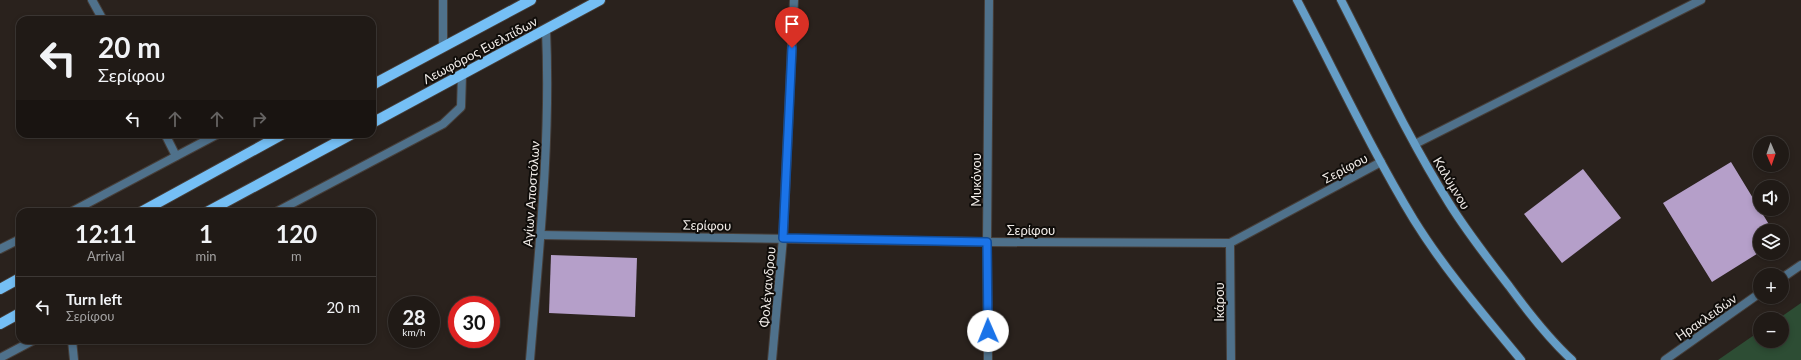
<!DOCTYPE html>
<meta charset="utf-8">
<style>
:root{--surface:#201a16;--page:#2d2723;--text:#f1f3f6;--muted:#a2a1a1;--line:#3d3835}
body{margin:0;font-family:Lato,sans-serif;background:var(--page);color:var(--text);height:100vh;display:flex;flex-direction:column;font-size:15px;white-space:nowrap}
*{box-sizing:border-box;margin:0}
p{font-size:13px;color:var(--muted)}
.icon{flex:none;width:22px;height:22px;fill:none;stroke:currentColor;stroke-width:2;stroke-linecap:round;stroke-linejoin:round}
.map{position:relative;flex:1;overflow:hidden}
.details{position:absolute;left:16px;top:208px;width:360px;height:136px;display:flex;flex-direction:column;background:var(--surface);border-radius:12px;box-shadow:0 2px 6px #0003,0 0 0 1px var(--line)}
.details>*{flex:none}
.top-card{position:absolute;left:16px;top:16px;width:360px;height:122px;border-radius:12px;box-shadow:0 2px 6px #0003,0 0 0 1px var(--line);background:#201a16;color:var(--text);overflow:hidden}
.needle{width:26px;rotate:178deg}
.tools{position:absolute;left:1753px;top:136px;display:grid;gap:8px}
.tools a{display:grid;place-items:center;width:36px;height:36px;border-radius:50%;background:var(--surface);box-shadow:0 2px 6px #0003,0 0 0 1px var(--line);font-size:20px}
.speed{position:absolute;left:388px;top:296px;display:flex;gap:8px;font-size:20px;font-weight:700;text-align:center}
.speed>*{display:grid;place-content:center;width:52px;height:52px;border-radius:50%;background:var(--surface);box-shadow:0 2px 6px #0003,0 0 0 1px var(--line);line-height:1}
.speed small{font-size:10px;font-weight:400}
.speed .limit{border:6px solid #d22;background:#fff;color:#111}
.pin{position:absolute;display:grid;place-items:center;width:34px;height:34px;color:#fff;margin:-41px -17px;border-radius:50% 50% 50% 0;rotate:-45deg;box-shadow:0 0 4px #0007}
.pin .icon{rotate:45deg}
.me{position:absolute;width:44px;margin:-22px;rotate:359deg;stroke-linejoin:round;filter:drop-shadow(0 0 3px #0008)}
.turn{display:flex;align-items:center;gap:14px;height:84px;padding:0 16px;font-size:18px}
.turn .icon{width:52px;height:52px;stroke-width:2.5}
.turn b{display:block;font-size:28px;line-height:34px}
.lanes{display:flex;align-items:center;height:38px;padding:0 16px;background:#0003;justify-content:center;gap:20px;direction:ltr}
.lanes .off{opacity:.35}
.eta{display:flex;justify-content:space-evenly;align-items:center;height:68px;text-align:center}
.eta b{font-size:24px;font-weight:700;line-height:28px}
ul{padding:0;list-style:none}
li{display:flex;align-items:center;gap:12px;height:60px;padding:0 16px;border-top:1px solid var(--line)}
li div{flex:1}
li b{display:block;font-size:15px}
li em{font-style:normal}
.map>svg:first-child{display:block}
.green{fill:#2d4d34}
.building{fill:#b59fc9}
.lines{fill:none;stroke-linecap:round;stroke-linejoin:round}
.minor-casing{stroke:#463e39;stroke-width:10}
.tertiary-casing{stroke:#463e39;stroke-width:10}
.secondary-casing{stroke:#463e39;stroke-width:10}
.primary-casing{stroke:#463e39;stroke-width:12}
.minor{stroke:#4f718b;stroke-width:8}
.tertiary{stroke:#4f718b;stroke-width:8}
.secondary{stroke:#659dc6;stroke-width:8}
.primary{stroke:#75bff5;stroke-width:10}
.route-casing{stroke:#114b97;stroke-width:10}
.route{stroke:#1a73e8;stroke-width:7}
.labels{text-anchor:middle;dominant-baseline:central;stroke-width:4;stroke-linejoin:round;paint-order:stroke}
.street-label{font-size:13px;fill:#f0ebe7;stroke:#100d0a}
</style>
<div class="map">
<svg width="1801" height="360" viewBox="0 0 1801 360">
<rect width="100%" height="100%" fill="#2a221d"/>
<!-- green -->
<path class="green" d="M1801 303V360H1718L1760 331V341H1782V319H1778Z"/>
<!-- building -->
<g class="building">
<path d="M1731 162 1773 231H1760V252L1712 282 1663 203Z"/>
<path d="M1583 169 1621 218 1562 263 1524 214Z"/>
<path d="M551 255 637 258 635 317 549 313Z"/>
</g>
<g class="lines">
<!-- minor casing -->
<g class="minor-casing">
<g id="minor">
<path d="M92 0 103 20"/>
<path d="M165 134 176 156"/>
<path d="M1415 144 1701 0"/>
<path d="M540 235 987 242 1230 243 1381 162"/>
<path d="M1230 243 1231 360"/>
<path d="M1782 278 1801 265"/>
<path d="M72 340 74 360"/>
<path d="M530 360C539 250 551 140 546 30"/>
<path d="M772 360 783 238 794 0"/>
<path d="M988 360 987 242 989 0"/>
<path d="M1665 360 1760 293"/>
</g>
</g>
<!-- tertiary casing -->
<g class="tertiary-casing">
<g id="tertiary">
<path d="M443 0V46"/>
<path d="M71 212 218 134"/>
<path d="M276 212 443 124 461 107 462 75"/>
<path d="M0 249 20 239"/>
<path d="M0 358 34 340"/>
</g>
</g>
<!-- secondary casing -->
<g class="secondary-casing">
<g id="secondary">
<path d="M1297 0C1336 74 1371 149 1414 220 1445 270 1484 315 1521 360"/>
<path d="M1341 0C1376 68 1408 138 1449 203 1467 232 1488 259 1509 286 1528 312 1548 338 1572 360"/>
</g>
</g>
<!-- primary casing -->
<g class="primary-casing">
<g id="primary">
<path d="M372 85 531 0"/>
<path d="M372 123 600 0"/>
<path d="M141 212 283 134"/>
<path d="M207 212 352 134"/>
<path d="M0 289 20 278"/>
<path d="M0 324 20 313"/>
</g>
</g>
<!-- minor -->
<use href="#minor" class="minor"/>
<!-- tertiary -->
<use href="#tertiary" class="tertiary"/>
<!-- secondary -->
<use href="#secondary" class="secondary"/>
<!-- primary -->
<use href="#primary" class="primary"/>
</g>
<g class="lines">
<!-- route casing -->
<g class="route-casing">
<path id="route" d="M792 48 783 238 987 242 988 331"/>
</g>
<!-- route -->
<use href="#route" class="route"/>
</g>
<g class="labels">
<!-- street labels -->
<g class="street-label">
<text transform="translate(480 50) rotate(-28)">Λεωφόρος Ευελπίδων</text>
<text transform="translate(1345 168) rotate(-28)">Σερίφου</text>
<text transform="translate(976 180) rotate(-90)">Μυκόνου</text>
<text transform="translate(1452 183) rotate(59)">Καλύμνου</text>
<text transform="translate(531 194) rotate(-86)">Αγίων Αποστόλων</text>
<text transform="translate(707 225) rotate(1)">Σερίφου</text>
<text x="1031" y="230">Σερίφου</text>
<text transform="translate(767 287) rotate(-85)">Φολέγανδρου</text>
<text transform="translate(1219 302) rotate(-90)">Ικάρου</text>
<text transform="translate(1706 317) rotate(-35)">Ηρακλειδών</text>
</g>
</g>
</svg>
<div class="tools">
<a><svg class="needle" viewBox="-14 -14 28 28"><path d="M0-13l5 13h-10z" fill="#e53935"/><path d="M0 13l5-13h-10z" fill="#a2a1a1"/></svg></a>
<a><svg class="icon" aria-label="sound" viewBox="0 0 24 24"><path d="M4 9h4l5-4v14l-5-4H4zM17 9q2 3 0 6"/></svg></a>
<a><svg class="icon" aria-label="layers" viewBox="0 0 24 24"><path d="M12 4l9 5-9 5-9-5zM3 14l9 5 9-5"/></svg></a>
<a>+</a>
<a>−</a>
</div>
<div class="speed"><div>28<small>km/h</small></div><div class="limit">30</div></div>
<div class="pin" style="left:792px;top:48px;background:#d93025"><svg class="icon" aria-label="arrive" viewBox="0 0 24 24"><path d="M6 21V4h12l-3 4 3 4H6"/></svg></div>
<svg class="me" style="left:988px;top:331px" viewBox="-20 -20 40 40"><circle r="19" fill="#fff"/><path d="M0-13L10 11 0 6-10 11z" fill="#1a73e8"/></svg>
<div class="top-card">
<div class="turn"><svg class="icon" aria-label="left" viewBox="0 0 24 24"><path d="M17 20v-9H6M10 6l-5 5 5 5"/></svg><div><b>20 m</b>Σερίφου</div></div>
<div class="lanes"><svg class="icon" aria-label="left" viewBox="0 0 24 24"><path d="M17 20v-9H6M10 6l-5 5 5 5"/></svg><svg class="icon off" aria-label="ahead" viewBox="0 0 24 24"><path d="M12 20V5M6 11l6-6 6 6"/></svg><svg class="icon off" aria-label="ahead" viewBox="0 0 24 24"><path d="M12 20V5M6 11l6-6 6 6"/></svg><svg class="icon off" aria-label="right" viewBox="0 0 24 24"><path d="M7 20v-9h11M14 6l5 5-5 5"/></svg></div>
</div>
<section class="details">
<div class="eta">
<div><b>12:11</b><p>Arrival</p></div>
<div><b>1</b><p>min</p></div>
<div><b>120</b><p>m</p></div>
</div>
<ul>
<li><svg class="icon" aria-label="left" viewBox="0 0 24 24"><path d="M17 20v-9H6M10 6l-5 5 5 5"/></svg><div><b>Turn left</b><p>Σερίφου</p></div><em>20 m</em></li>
</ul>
</section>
</div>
